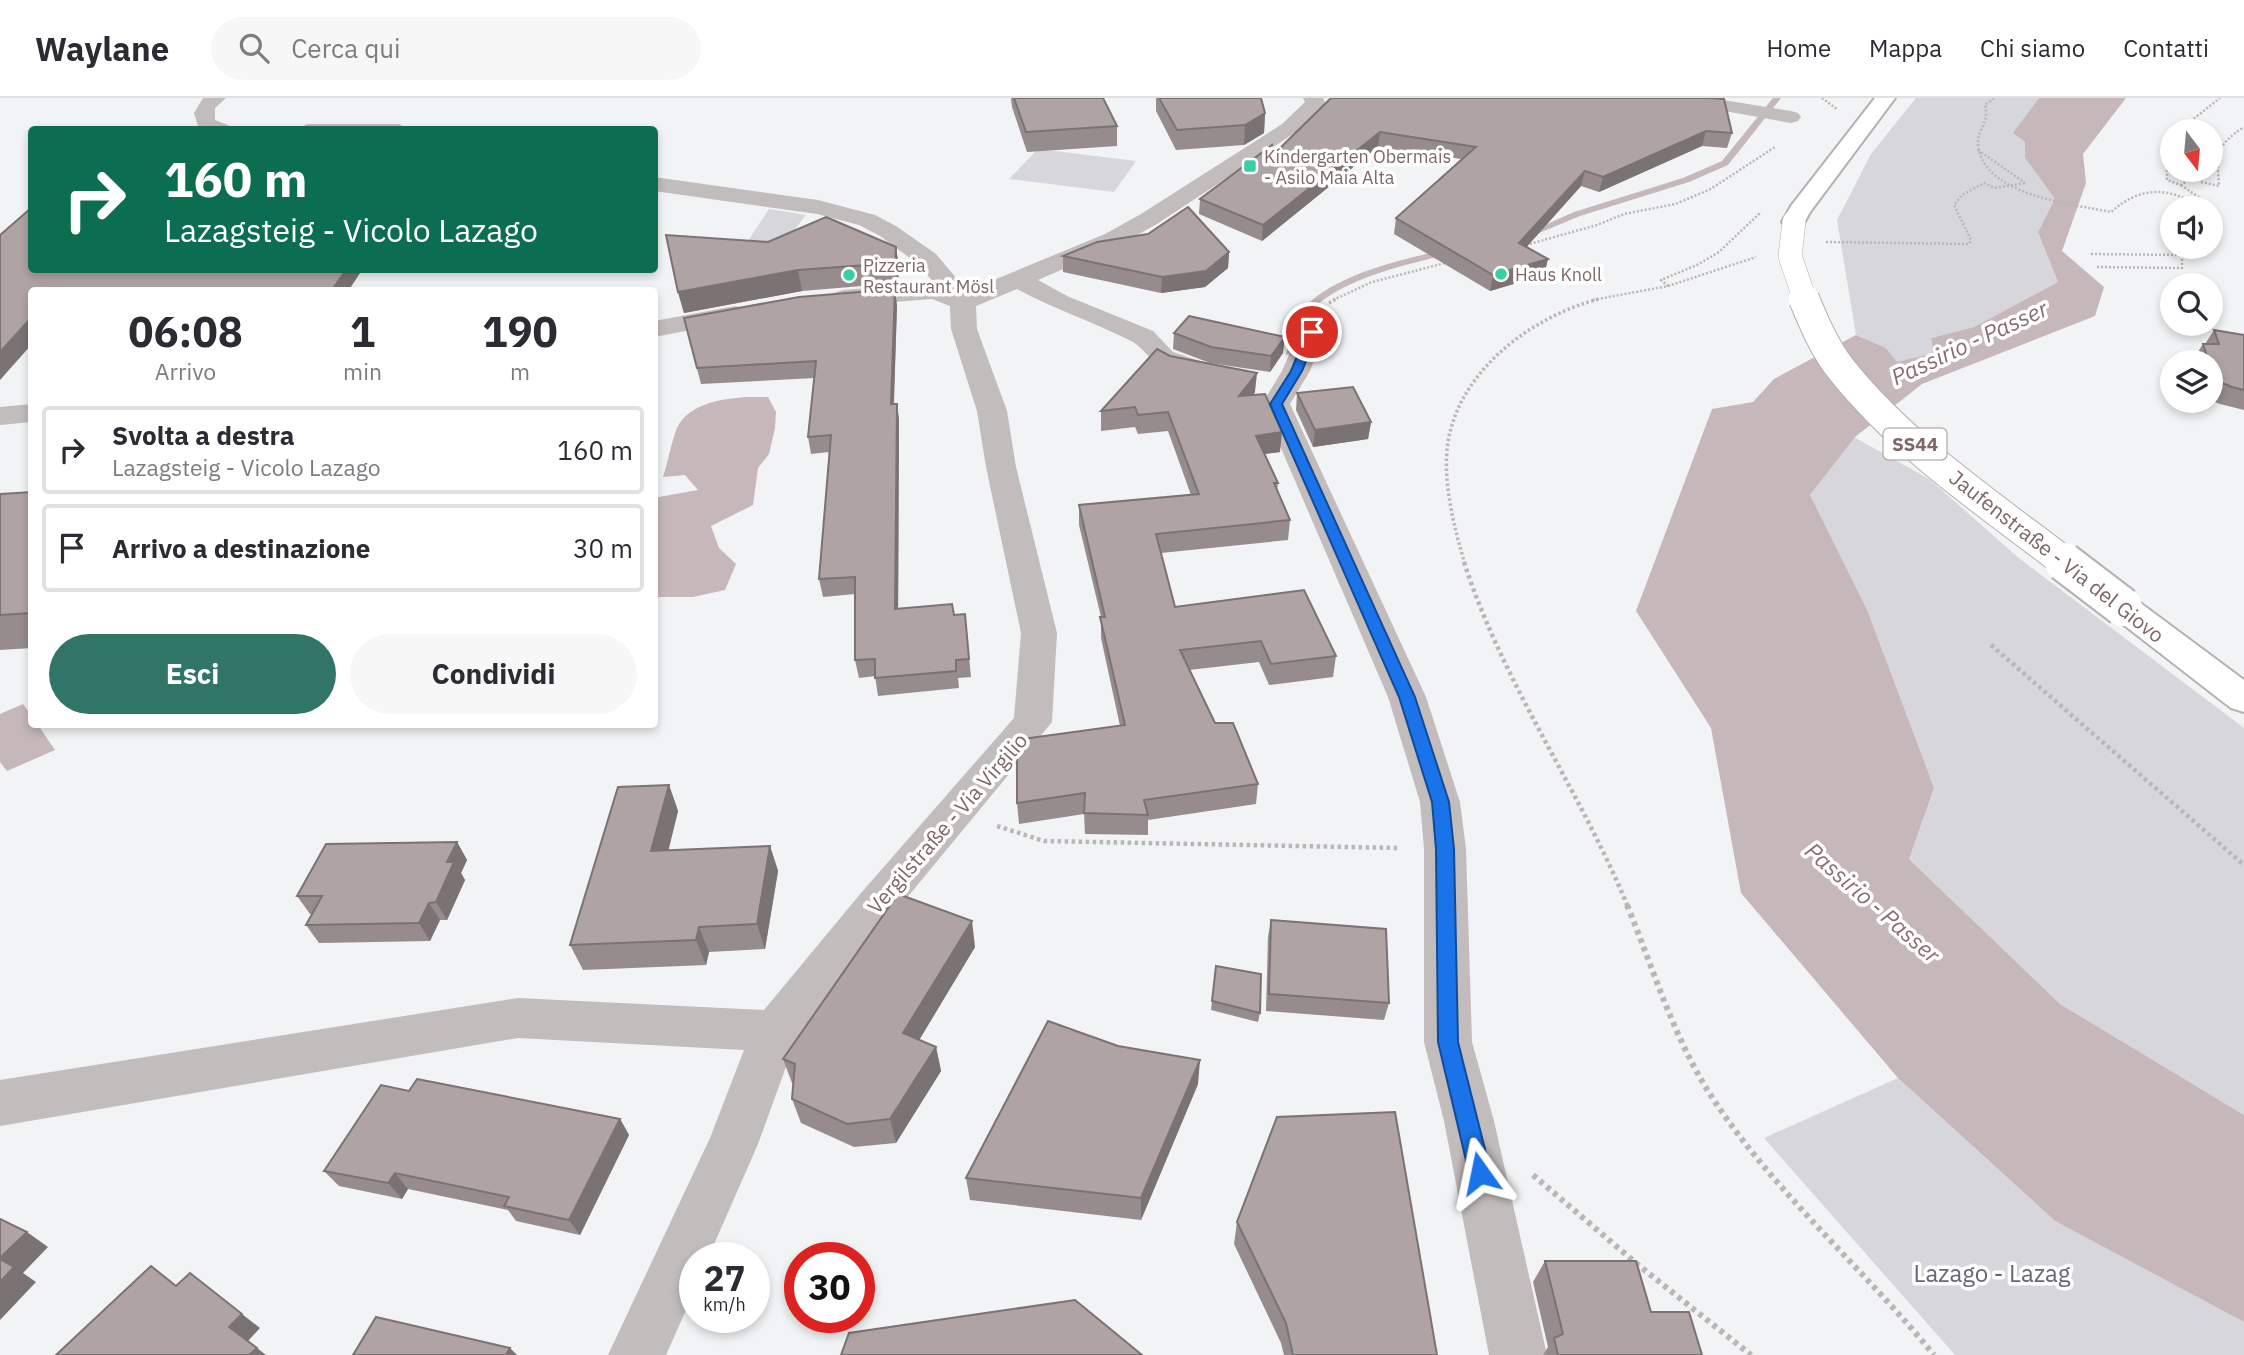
<!DOCTYPE html>
<html lang="it">
<meta charset="utf-8">
<style>
:root{--surface:#fff;--page:#f7f7f7;--text:#2b2b33;--muted:#7c7c81;--line:#e1e1e2;--accent:#307567}
body{margin:0;font-family:"IBM Plex Sans",sans-serif;background:var(--page);color:var(--text);height:100vh;display:flex;flex-direction:column;font-size:26px;white-space:nowrap}
*{box-sizing:border-box;margin:0}
p{font-size:23px;color:var(--muted)}
.icon{flex:none;width:38px;height:38px;fill:none;stroke:currentColor;stroke-width:2;stroke-linecap:round;stroke-linejoin:round}
.map{position:relative;flex:1;overflow:hidden}
.drawer{position:absolute;left:28px;top:189px;width:630px;height:441px;display:flex;flex-direction:column;background:var(--surface);border-radius:7px;box-shadow:0 4px 10px #0003}
.drawer>*{flex:none}
.top-card{position:absolute;left:28px;top:28px;width:630px;height:147px;border-radius:7px;box-shadow:0 4px 10px #0003;background:#0b6e4f;color:#fff;overflow:hidden}
.needle{width:46px;rotate:164deg}
.tools{position:absolute;left:2160px;top:21px;display:grid;gap:14px}
.tools a{display:grid;place-items:center;width:63px;height:63px;border-radius:50%;background:var(--surface);box-shadow:0 4px 10px #0003;font-size:35px}
.speed{position:absolute;left:679px;top:1144px;display:flex;gap:14px;font-size:35px;font-weight:700;text-align:center}
.speed>*{display:grid;place-content:center;width:91px;height:91px;border-radius:50%;background:var(--surface);box-shadow:0 4px 10px #0003;line-height:1}
.speed small{font-size:18px;font-weight:400}
.speed .limit{border:10px solid #d22;background:#fff;color:#111}
.pin{position:absolute;display:grid;place-items:center;width:60px;height:60px;color:#fff;margin:-30px;border:4px solid #fff;border-radius:50%;box-shadow:0 2px 7px #0007}
.me{position:absolute;width:77px;margin:-38px;rotate:348deg;stroke-linejoin:round;filter:drop-shadow(0 0 5px #0008)}
.turn{display:flex;align-items:center;gap:24px;height:147px;padding:0 21px;font-size:32px}
.turn .icon{width:91px;height:91px;stroke-width:2.5}
.turn b{display:block;font-size:49px;line-height:60px}
.eta{display:flex;justify-content:space-evenly;align-items:center;height:119px;text-align:center}
.eta b{font-size:42px;font-weight:800;line-height:49px}
.cta{display:flex;gap:14px;margin-top:auto;padding:14px 21px}
.cta a{flex:1;height:80px;border-radius:42px;background:var(--accent);color:#fff;font-size:28px;font-weight:800;line-height:80px;text-align:center}
.cta a+a{background:var(--page);color:var(--text)}
ul{padding:0;list-style:none}
li{display:flex;align-items:center;gap:21px;height:88px;margin:0 14px 10px;padding:0 7px;border:4px solid var(--line);border-radius:7px}
li div{flex:1}
li b{display:block;font-size:26px}
li em{font-style:normal}
header{display:flex;align-items:center;gap:42px;box-sizing:border-box;height:98px;padding:0 35px;background:var(--surface);border-bottom:2px solid var(--line)}
header strong{font-size:33px}
nav{display:flex;gap:38px;margin-inline-start:auto;font-size:24px}
.search{width:490px;height:63px;background:var(--page);display:flex;align-items:center;gap:18px;box-sizing:border-box;padding:0 24px;border-radius:38px;color:var(--muted);font-size:26px}
.map>svg:first-child{display:block}
.green{fill:#d7d6dd}
.water{fill:#c5b7ba}
.lines{fill:none;stroke-linecap:round;stroke-linejoin:round}
.stream{fill:#c5b7ba;fill-rule:evenodd}
.primary-casing{stroke:#b7b0b0;stroke-width:4}
.path-far3{stroke:#bbb6b6;stroke-width:2.5;stroke-dasharray:2 2;stroke-linecap:butt}
.path-far2{stroke:#bbb6b6;stroke-width:3.5;stroke-dasharray:2.5 2.5;stroke-linecap:butt}
.path-far1{stroke:#bbb6b6;stroke-width:4.5;stroke-dasharray:3.5 3.5;stroke-linecap:butt}
.path{stroke:#bbb6b6;stroke-width:6;stroke-dasharray:4.5 4.5;stroke-linecap:butt}
.street{fill:#c3bcbc;fill-rule:evenodd}
.primary{fill:#fff;fill-rule:evenodd}
.primary-bridge-far2-casing{stroke:#b7b0b0;stroke-width:24;stroke-linecap:butt}
.primary-bridge-far1-casing{stroke:#b7b0b0;stroke-width:32;stroke-linecap:butt}
.primary-bridge-casing{stroke:#b7b0b0;stroke-width:42;stroke-linecap:butt}
.path-bridge{stroke:#bbb6b6;stroke-width:2.5;stroke-dasharray:2 2;stroke-linecap:butt}
.primary-bridge-far2{stroke:#fff;stroke-width:23}
.primary-bridge-far1{stroke:#fff;stroke-width:30}
.primary-bridge{stroke:#fff;stroke-width:38}
.wall{fill:#978c8d}
.shaded-wall{fill:#7b7273}
.building{fill:#b0a3a4;stroke:#7b7273;stroke-width:2}
.route{fill:#1a73e8;stroke:#114b97;stroke-width:2}
.poi-dot{fill:#37cfa6;stroke:#fff;stroke-width:2.5}
.labels{text-anchor:middle;dominant-baseline:central;stroke-width:7;stroke-linejoin:round;paint-order:stroke}
.far-poi-label{font-size:18px;fill:#7f6768;stroke:#fff;text-anchor:start}
.shield{fill:#fff;stroke:#a59595;stroke-width:2}
.shield-label{font-size:19px;font-weight:bold;fill:#7f6768}
.street-label{font-size:21px;fill:#7f6768;stroke:#fff}
.water-label{font-size:23px;font-style:italic;fill:#8a6d73;stroke:#fff}
.near-park-label{font-size:24px;fill:#6a6577;stroke:#fff}
</style>
<header>
<strong>Waylane</strong>
<div class="search"><svg class="icon" aria-label="search" viewBox="0 0 24 24"><circle cx="10" cy="10" r="6"/><path d="M15 15l6 6"/></svg>Cerca qui</div>
<nav><a>Home</a><a>Mappa</a><a>Chi siamo</a><a>Contatti</a></nav>
</header>
<div class="map">
<svg width="2244" height="1257" viewBox="0 0 2244 1257">
<rect width="100%" height="100%" fill="#f1f3f5"/>
<!-- green -->
<g class="green">
<path d="M1916 0H2039L2014 35 2025 44V60L2055 101 2038 134 2058 184 1974 229 1931 240 1935 255 1897 265 1886 250 1856 237 1837 122 1871 56Z"/>
<path d="M1038 51 1136 63 1114 94 1009 81Z"/>
<path d="M769 111 806 117 781 149 746 146Z"/>
<path d="M1854 339 1929 381 2020 461 2244 630V1017L2060 906 1909 761 1934 690 1810 397Z"/>
<path d="M1898 980 2055 1123 2244 1224V1257H1955L1764 1040Z"/>
</g>
<!-- water -->
<g class="water">
<path d="M2039 0H2126L2083 56 2086 85 2062 153 2104 189 2095 218 1922 286 1855 339 1810 397 1867 512 1934 690 1909 761 2060 906 2244 1017V1224L2055 1123 1898 980 1741 795 1711 630 1636 513 1712 311 1753 304 1774 281 1856 237 1886 250 1897 264 1934 255 1931 240 1974 229 2058 184 2038 134 2055 101 2025 60V44L2013 35Z"/>
<path d="M746 299H768L776 314 775 330 769 356 758 370 753 407 711 428 719 450 736 466 725 492 693 499H655V404L659 399 698 392 685 377 663 379C668 364 671 345 677 330 689 305 722 301 746 299Z"/>
<path d="M23 606 31 617 32 626 38 627 55 652 7 673 0 664V616Z"/>
</g>
<g class="lines">
<!-- stream -->
<g class="stream">
<path d="M1773 0H1781L1728 67 1689 84 1580 118 1532 138 1525 136 1574 114 1683 80 1722 63Z"/>
<path d="M1448 151 1451 152V156C1411 165 1334 182 1308 217 1300 229 1300 246 1295 258L1286 256C1290 243 1292 226 1300 215 1328 177 1404 161 1448 151Z"/>
</g>
<!-- primary casing -->
<g class="primary-casing">
<g id="primary">
<path d="M1875 0H1895L1810 114 1802 129H1786L1782 124 1791 108Z"/>
<path d="M2123 498 2135 501 2244 582V614L2231 610 2111 517 2106 509 2111 501Z"/>
</g>
</g>
<!-- path-far3 -->
<g class="path-far3">
<path d="M1822 0 1838 12"/>
<path d="M1994 0 1985 7C1990 26 1976 32 1978 48 1985 98 2072 106 2111 114 2139 89 2169 87 2200 110"/>
<path d="M2178 33 2220 0"/>
<path d="M2172 41 2167 51V82L2181 87 2186 84 2188 72"/>
<path d="M1978 52 2025 85"/>
<path d="M2201 72V84L2219 88C2217 56 2215 48 2244 29"/>
<path d="M2181 87 2210 107 2221 123 2215 128 2210 124"/>
<path d="M1826 144 1969 146 1971 142 1954 107 1962 97 1984 85 1995 90"/>
<path d="M1526 147 1597 127 1624 116 1675 106 1709 92 1775 49"/>
<path d="M2091 156 2182 157"/>
<path d="M2097 169 2182 170V157L2190 149"/>
<path d="M1668 188 1756 159"/>
<path d="M1333 202 1372 184 1449 164"/>
<path d="M1593 202 1668 188 1661 182 1697 167 1719 154 1761 114"/>
</g>
<!-- path-far2 -->
<g class="path-far2">
<path d="M1329 205 1336 201"/>
<path d="M1465 466C1454 430 1442 381 1448 344 1460 271 1533 218 1599 201"/>
</g>
<!-- path-far1 -->
<g class="path-far1">
<path d="M1464 464C1504 588 1579 690 1628 809"/>
<path d="M1991 547 2244 767"/>
<path d="M997 728 1044 743 1399 750"/>
</g>
<!-- path -->
<g class="path">
<path d="M1627 807C1653 870 1672 935 1708 993 1768 1088 1862 1169 1934 1257"/>
<path d="M1533 1077 1637 1166 1751 1257"/>
</g>
<!-- street -->
<g class="street">
<path d="M203 0H226L215 10V22L230 28 233 32 199 31 194 15Z"/>
<path d="M1303 0H1323L1325 5 1296 34 1157 126 1121 146 1038 182 1067 198 1153 233 1173 254 1212 267 1216 273 1212 279C1198 282 1182 278 1169 273 1152 267 1146 251 1131 243 1094 224 1054 211 1017 191L976 208 977 231 1007 313 1016 369 1057 535 1052 624 891 819 795 944 758 1046 708 1160H695V1192L666 1257H608L710 1040 744 952 518 940 0 1028V982L518 900 764 912 861 795 1014 620 1021 535 986 369 977 313 951 231 950 208 932 201 843 208 834 205 830 200 834 195 843 192 934 185 918 166 880 138 859 127 817 116 654 93V79L818 102 875 117 896 128 936 156 967 193 1105 136 1141 116 1282 26 1305 4Z"/>
<path d="M1645 0H1711L1791 13 1798 15 1801 19 1798 23 1791 25 1730 14 1655 6Z"/>
<path d="M307 26H399L409 32H297Z"/>
<path d="M735 208 744 210 748 216 744 222 654 239V223Z"/>
<path d="M1312 226 1321 228 1325 234 1310 273 1290 306 1426 599 1460 704 1466 751 1472 944 1494 1023 1547 1257H1489L1444 1023 1424 944V751L1420 704 1388 599 1262 306 1282 273 1299 234 1303 228Z"/>
<path d="M32 306V324L0 327V309Z"/>
</g>
<!-- primary -->
<use href="#primary" class="primary"/>
<!-- primary-bridge-far2 casing -->
<g class="primary-bridge-far2-casing">
<path id="primary-bridge-far2" d="M1794 124 1790 158 1805 202"/>
</g>
<!-- primary-bridge-far1 casing -->
<g class="primary-bridge-far1-casing">
<path id="primary-bridge-far1" d="M1804 201C1814 225 1825 251 1841 271 1903 349 1989 406 2067 466"/>
</g>
<!-- primary-bridge casing -->
<g class="primary-bridge-casing">
<path id="primary-bridge" d="M2064 464 2123 509"/>
</g>
<!-- path-bridge -->
<path class="path-bridge" d="M1995 90 2025 85"/>
<!-- primary-bridge-far2 -->
<use href="#primary-bridge-far2" class="primary-bridge-far2"/>
<!-- primary-bridge-far1 -->
<use href="#primary-bridge-far1" class="primary-bridge-far1"/>
<!-- primary-bridge -->
<use href="#primary-bridge" class="primary-bridge"/>
</g>
<!-- wall -->
<g class="wall">
<path d="M1011 0H1103L1117 28V48L1027 54 1012 9Z"/>
<path d="M1156 0H1261L1265 15 1264 35 1244 47 1176 52 1156 13Z"/>
<path d="M1331 0 1732 35 1727 50 1702 48 1599 94 1581 88 1526 149 1548 161 1544 177 1490 193 1394 136 1396 120 1461 61 1378 49 1262 143 1199 116 1200 101 1274 56Z"/>
<path d="M768 144 896 149 899 170 898 185 802 193 684 215 678 194Z"/>
<path d="M1229 154 1228 170 1205 189 1161 195 1063 174V158Z"/>
<path d="M897 207 894 306H897L899 322 898 511 954 517 965 516 971 579 958 580 959 590 878 598 875 578 859 580 855 562V496L823 499 819 481 829 354 811 356 808 339 815 280 701 286 684 220Z"/>
<path d="M2214 232 2244 237V312L2220 306 2210 302V264H2192V263L2203 246H2205Z"/>
<path d="M1174 235 1283 255 1270 274 1210 265 1173 251Z"/>
<path d="M1255 294 1253 297 1280 354 1265 356 1278 385 1277 393 1290 422 1288 442 1161 455 1175 509 1336 558 1333 579 1269 587 1259 564 1189 572 1215 625 1258 686 1256 706 1148 722V737L1085 736 1084 716 1019 726 1017 705 1120 628 1101 540V519L1079 427V407L1191 397 1168 333 1138 336 1135 329 1101 333V313Z"/>
<path d="M1297 295 1371 324 1368 341 1313 349 1296 312Z"/>
<path d="M32 394V550L0 552V396Z"/>
<path d="M388 626H456L390 630Z"/>
<path d="M669 687 678 713 668 752 770 748 778 773 765 851 709 854 706 867 583 872 570 847Z"/>
<path d="M457 744 467 762 461 775 465 782 447 822H440L430 843 319 845 306 827 312 816H310L297 798Z"/>
<path d="M1271 822 1389 905 1384 922 1266 913 1268 839Z"/>
<path d="M975 849 919 942 936 949 941 973 896 1045 854 1049 801 1025 792 1001 794 986 792 985 783 961Z"/>
<path d="M1216 868 1260 915 1258 924 1211 912Z"/>
<path d="M1198 986 1141 1122 970 1102 966 1080Z"/>
<path d="M409 993 620 1021 629 1037 580 1137 516 1123 508 1112 408 1091 402 1101 339 1088 324 1073Z"/>
<path d="M1237 1124 1437 1257H1284L1281 1245 1234 1146Z"/>
<path d="M1545 1163 1651 1214 1702 1257H1543L1548 1249 1533 1184Z"/>
</g>
<!-- shaded-wall -->
<g class="shaded-wall">
<path d="M1265 15 1264 35 1244 47 1245 27Z"/>
<path d="M1706 33 1702 48 1599 94 1603 79Z"/>
<path d="M1380 34 1378 49 1262 143 1263 127Z"/>
<path d="M1585 73 1581 88 1516 161 1519 145Z"/>
<path d="M896 149 899 170 898 185 895 165Z"/>
<path d="M1229 154 1228 170 1205 189 1161 195 1162 179Z"/>
<path d="M1548 161 1544 177 1490 193 1493 177Z"/>
<path d="M346 172H359L360 175 349 192H332Z"/>
<path d="M798 172 802 193 684 215 678 194Z"/>
<path d="M895 191 897 207 893 323 891 306Z"/>
<path d="M32 219V246L0 282V254Z"/>
<path d="M1285 239 1283 255 1270 274 1271 258Z"/>
<path d="M1257 275 1255 294 1238 317 1239 298Z"/>
<path d="M897 306 899 322 898 529 895 511Z"/>
<path d="M1371 324 1368 341 1313 349 1315 332Z"/>
<path d="M1282 334 1280 354 1255 357 1256 338Z"/>
<path d="M669 687 678 713 662 779 651 753Z"/>
<path d="M457 744 467 762 461 775 465 782 447 822 436 804 447 764Z"/>
<path d="M770 748 778 773 765 851 757 826Z"/>
<path d="M429 805 440 822 430 843 419 825Z"/>
<path d="M972 823 975 849 909 959 903 935Z"/>
<path d="M699 829 709 854 706 867 696 842Z"/>
<path d="M936 949 941 973 896 1045 890 1021Z"/>
<path d="M1200 962 1198 986 1141 1122V1100Z"/>
<path d="M620 1021 629 1037 580 1137 569 1122Z"/>
<path d="M395 1075 408 1091 402 1101 388 1085Z"/>
<path d="M27 1134 48 1149 23 1175 36 1184 0 1222V1160Z"/>
<path d="M242 1216 260 1230 248 1243 229 1229Z"/>
<path d="M257 1250 266 1257H249Z"/>
<path d="M510 1250 517 1257H506Z"/>
</g>
<!-- building -->
<g class="building">
<path d="M1014 0H1103L1117 28 1026 34Z"/>
<path d="M1159 0H1261L1265 15 1245 27 1177 32Z"/>
<path d="M1331 0H1710L1724 1 1732 35 1706 33 1603 79 1585 73 1519 145 1548 161 1493 177 1396 120 1476 49 1380 34 1263 127 1200 101 1272 47 1274 56Z"/>
<path d="M1188 109 1229 154 1206 173 1162 179 1063 158 1097 144 1148 136Z"/>
<path d="M30 111H32V172H346L332 192H32V219L0 254V137Z"/>
<path d="M826 119 896 149 895 165 798 172 678 194 666 137 768 144Z"/>
<path d="M895 191 891 306H897L895 511 952 506 954 517 965 516 969 561 956 562V573L875 580V561L855 562V479L819 481 831 337 808 339 816 263 697 270 684 220 799 199Z"/>
<path d="M1189 218 1285 239 1271 258 1211 249 1174 235Z"/>
<path d="M2214 232 2244 237V292L2232 289 2210 280V264H2206L2208 261 2203 246H2219Z"/>
<path d="M1157 251 1170 258 1257 275 1239 298 1265 296 1282 334 1256 338 1278 385H1274L1290 422 1156 436 1175 509 1304 492 1336 558 1271 566 1261 543 1180 552 1215 625H1233L1258 686 1144 702 1148 717 1084 715 1085 695 1017 705V648L1023 641 1125 627 1100 519H1105L1079 407 1199 396 1168 314 1138 317 1135 309 1101 313Z"/>
<path d="M1353 289 1371 324 1315 332 1297 295Z"/>
<path d="M32 394V515L0 517V396Z"/>
<path d="M669 687 651 753 770 748 757 826 699 829 696 842 570 847 618 689Z"/>
<path d="M457 744 447 764H454L436 804 429 805 419 825 306 827 322 798H297L326 746Z"/>
<path d="M898 796 972 823 903 935 936 949 890 1021 847 1026 792 1001 795 966 783 961Z"/>
<path d="M1271 822 1386 831 1389 905 1269 896Z"/>
<path d="M1216 868 1261 876 1260 915 1212 903Z"/>
<path d="M1048 923 1118 948 1200 962 1141 1100 966 1080Z"/>
<path d="M417 981 620 1021 569 1122 504 1108 509 1099 395 1075 388 1085 324 1073 381 987 409 993Z"/>
<path d="M1395 1014 1437 1257H1293L1286 1225 1237 1124 1277 1019Z"/>
<path d="M0 1121 27 1134 0 1160Z"/>
<path d="M0 1161 14 1169 0 1184Z"/>
<path d="M1545 1163H1636L1651 1214H1689L1702 1257H1558L1554 1240 1563 1236Z"/>
<path d="M151 1168 176 1188 190 1175 242 1216 229 1229 257 1250 249 1257H56Z"/>
<path d="M1075 1202 1142 1257H841L849 1235Z"/>
<path d="M376 1219 510 1250 506 1257H353Z"/>
</g>
<!-- route -->
<path class="route" d="M1312 230 1318 234 1302 273 1282 306 1415 599 1449 704 1454 751 1458 944 1491 1075 1487 1082 1480 1085 1472 1082 1469 1075 1438 944 1436 751 1432 704 1399 599 1270 306 1291 273 1307 234Z"/>
<!-- markers -->
<g class="poi-dot">
<rect x="1243" y="61" width="14" height="14" rx="3.5"/>
<circle cx="1501" cy="176" r="7"/>
<circle cx="849" cy="177" r="7"/>
</g>
<g class="labels">
<!-- far-poi labels -->
<g class="far-poi-label">
<text x="1264" y="58">Kindergarten Obermais<tspan x="1264" dy="21">- Asilo Maia Alta</tspan></text>
<text x="863" y="167">Pizzeria<tspan x="863" dy="21">Restaurant Mösl</tspan></text>
<text x="1515" y="176">Haus Knoll</text>
</g>
<!-- shield labels -->
<rect class="shield" x="1883.5" y="330.5" width="63" height="31" rx="5"/>
<g class="shield-label">
<text x="1915" y="346">SS44</text>
</g>
<!-- street labels -->
<g class="street-label">
<text transform="translate(2057 458) rotate(38)">Jaufenstraße - Via del Giovo</text>
<text transform="translate(947 725) rotate(-49)">Vergilstraße - Via Virgilio</text>
</g>
<!-- water labels -->
<g class="water-label">
<text transform="translate(1969 244) rotate(-25)">Passirio - Passer</text>
<text transform="translate(1873 804) rotate(41)">Passirio - Passer</text>
</g>
<!-- near-park labels -->
<g class="near-park-label">
<text x="1992" y="1175">Lazago - Lazag</text>
</g>
</g>
</svg>
<div class="tools">
<a><svg class="needle" viewBox="-14 -14 28 28"><path d="M0-13l5 13h-10z" fill="#e53935"/><path d="M0 13l5-13h-10z" fill="#7c7c81"/></svg></a>
<a><svg class="icon" aria-label="sound" viewBox="0 0 24 24"><path d="M4 9h4l5-4v14l-5-4H4zM17 9q2 3 0 6"/></svg></a>
<a><svg class="icon" aria-label="search" viewBox="0 0 24 24"><circle cx="10" cy="10" r="6"/><path d="M15 15l6 6"/></svg></a>
<a><svg class="icon" aria-label="layers" viewBox="0 0 24 24"><path d="M12 4l9 5-9 5-9-5zM3 14l9 5 9-5"/></svg></a>
</div>
<div class="speed"><div>27<small>km/h</small></div><div class="limit">30</div></div>
<div class="pin" style="left:1312px;top:234px;background:#d93025"><svg class="icon" aria-label="arrive" viewBox="0 0 24 24"><path d="M6 21V4h12l-3 4 3 4H6"/></svg></div>
<svg class="me" style="left:1480px;top:1075px" viewBox="-20 -20 40 40"><path d="M0-17L14 15 0 8-14 15z" fill="#1a73e8" stroke="#fff" stroke-width="4"/></svg>
<div class="top-card">
<div class="turn"><svg class="icon" aria-label="right" viewBox="0 0 24 24"><path d="M7 20v-9h11M14 6l5 5-5 5"/></svg><div><b>160 m</b>Lazagsteig - Vicolo Lazago</div></div>
</div>
<section class="drawer">
<div class="eta">
<div><b>06:08</b><p>Arrivo</p></div>
<div><b>1</b><p>min</p></div>
<div><b>190</b><p>m</p></div>
</div>
<ul>
<li><svg class="icon" aria-label="right" viewBox="0 0 24 24"><path d="M7 20v-9h11M14 6l5 5-5 5"/></svg><div><b>Svolta a destra</b><p>Lazagsteig - Vicolo Lazago</p></div><em>160 m</em></li>
<li><svg class="icon" aria-label="arrive" viewBox="0 0 24 24"><path d="M6 21V4h12l-3 4 3 4H6"/></svg><div><b>Arrivo a destinazione</b></div><em>30 m</em></li>
</ul>
<div class="cta"><a>Esci</a><a>Condividi</a></div>
</section>
</div>
